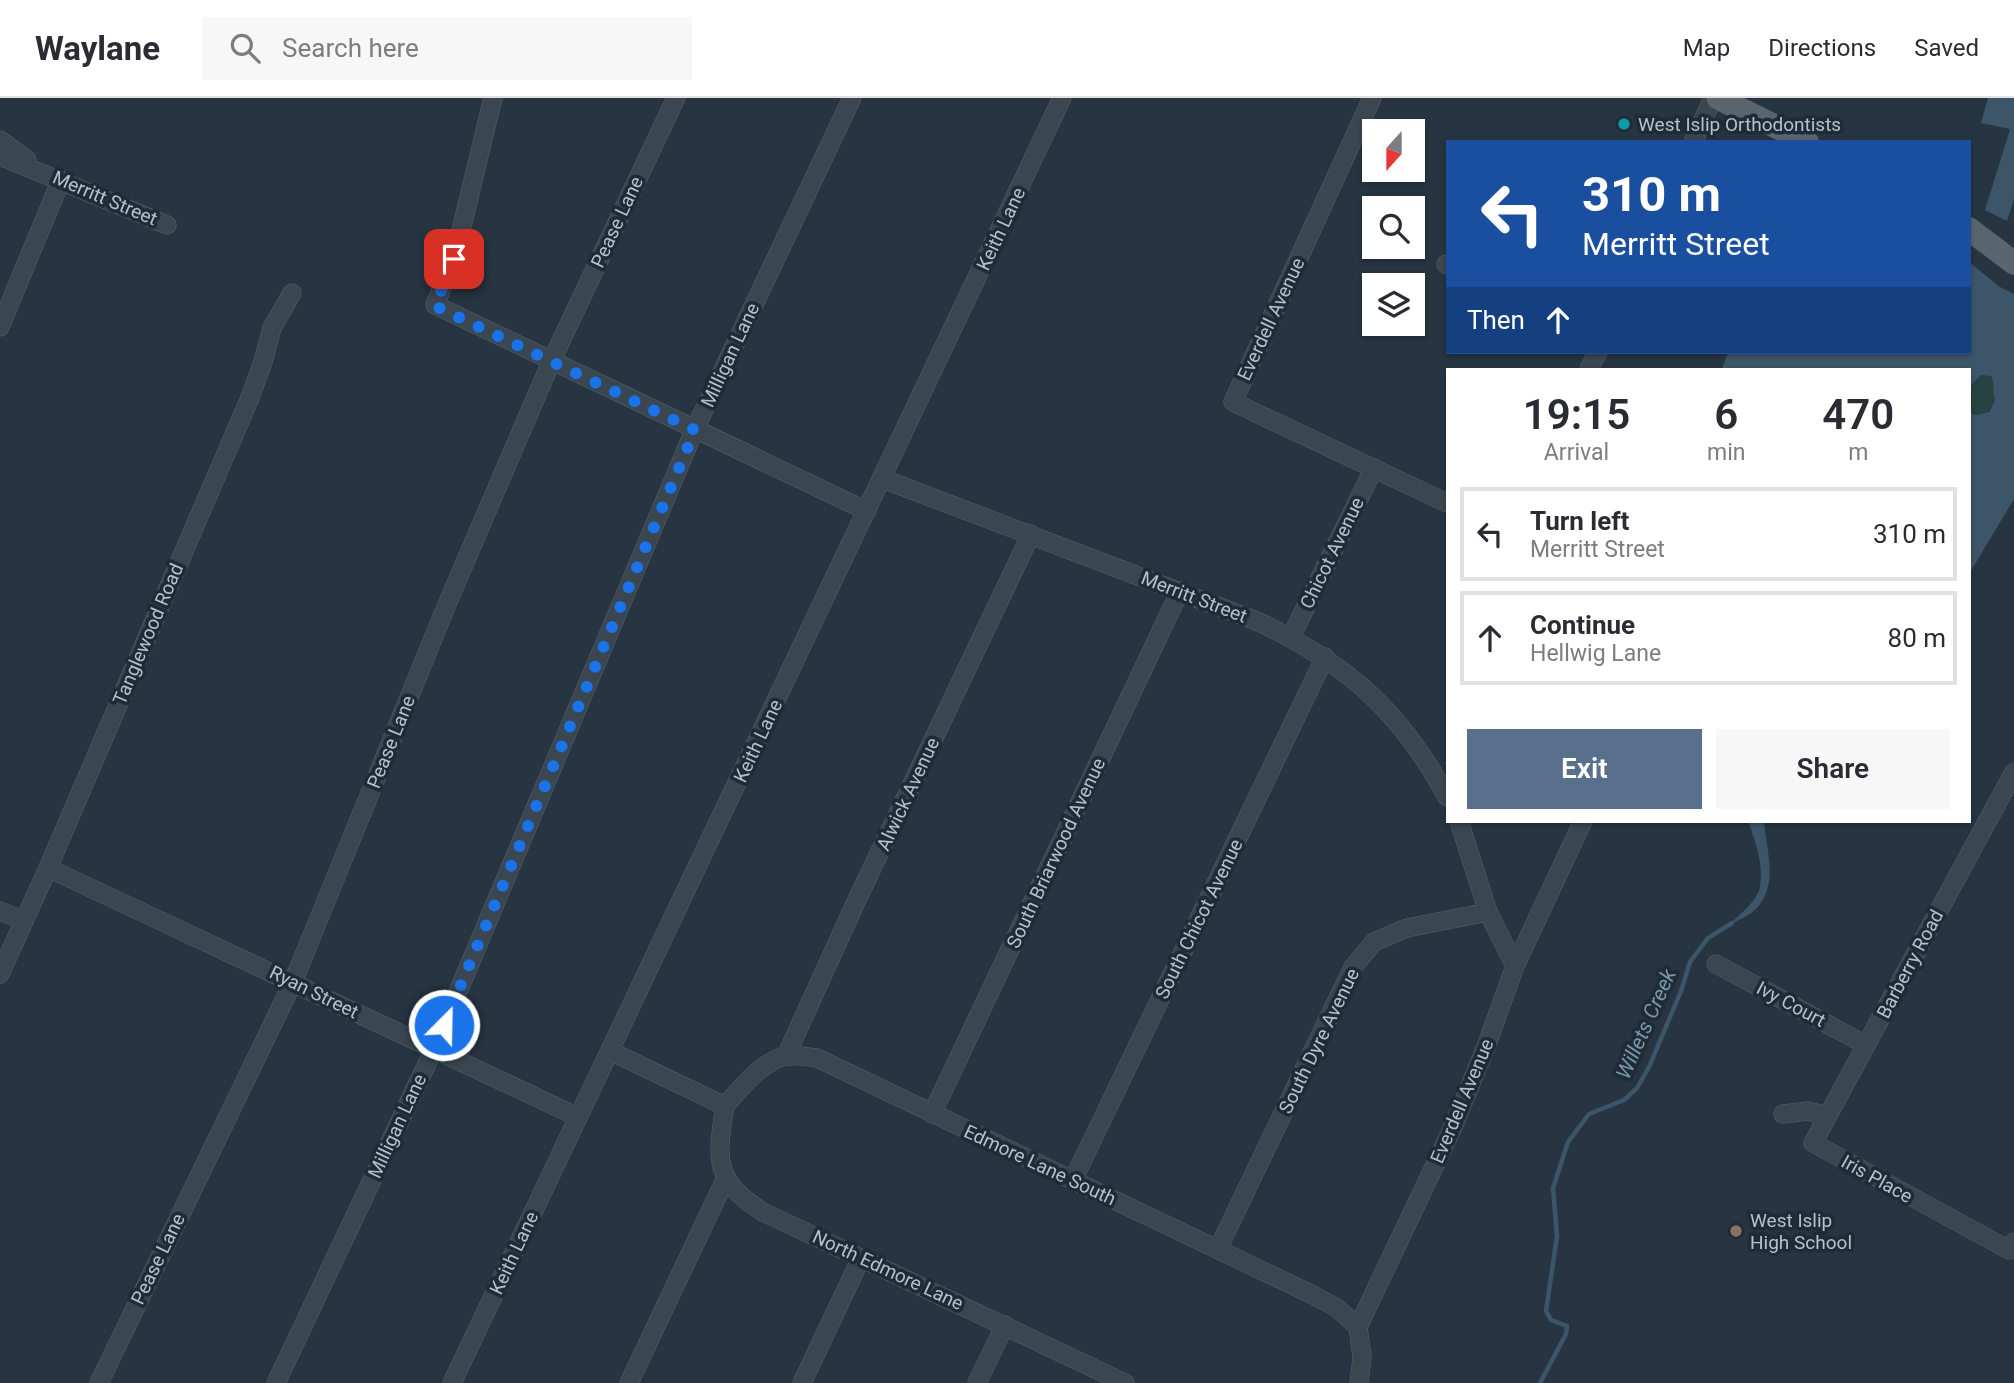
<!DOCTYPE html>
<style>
:root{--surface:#fff;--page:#f7f7f7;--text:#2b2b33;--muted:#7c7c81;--line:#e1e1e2;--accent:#58708b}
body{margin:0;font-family:Roboto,sans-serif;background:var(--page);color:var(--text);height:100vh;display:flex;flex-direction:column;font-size:26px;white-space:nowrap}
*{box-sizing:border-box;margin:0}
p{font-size:23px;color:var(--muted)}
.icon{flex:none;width:38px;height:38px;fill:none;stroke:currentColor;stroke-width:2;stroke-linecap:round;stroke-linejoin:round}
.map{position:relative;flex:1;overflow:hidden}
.panel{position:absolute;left:1446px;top:270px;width:525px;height:455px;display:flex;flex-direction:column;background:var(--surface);border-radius:0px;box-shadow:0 2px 5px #0004}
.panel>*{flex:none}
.banner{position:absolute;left:1446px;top:42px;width:525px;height:214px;border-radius:0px;box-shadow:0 2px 5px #0004;background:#1a4fa0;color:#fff;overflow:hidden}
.needle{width:46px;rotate:201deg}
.controls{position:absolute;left:1362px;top:21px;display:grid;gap:14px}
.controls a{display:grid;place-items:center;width:63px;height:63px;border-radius:0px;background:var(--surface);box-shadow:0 2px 5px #0004;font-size:35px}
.pin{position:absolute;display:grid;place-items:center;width:60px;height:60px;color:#fff;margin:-30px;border-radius:14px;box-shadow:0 4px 10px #0006}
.me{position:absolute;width:77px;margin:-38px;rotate:23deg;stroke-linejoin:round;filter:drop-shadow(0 0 5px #0008)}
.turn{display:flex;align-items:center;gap:24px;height:147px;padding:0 21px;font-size:32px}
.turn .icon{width:91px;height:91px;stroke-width:2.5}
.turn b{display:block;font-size:49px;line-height:60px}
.then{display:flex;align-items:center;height:66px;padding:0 21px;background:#0003;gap:14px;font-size:26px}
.eta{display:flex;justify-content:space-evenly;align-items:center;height:119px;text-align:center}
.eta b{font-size:42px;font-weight:600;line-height:49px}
.action{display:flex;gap:14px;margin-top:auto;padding:14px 21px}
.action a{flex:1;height:80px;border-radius:0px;background:var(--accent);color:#fff;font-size:28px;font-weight:600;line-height:80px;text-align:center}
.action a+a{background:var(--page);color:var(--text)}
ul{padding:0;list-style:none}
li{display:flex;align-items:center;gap:21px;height:94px;margin:0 14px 10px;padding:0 7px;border:4px solid var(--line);border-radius:0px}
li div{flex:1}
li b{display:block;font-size:26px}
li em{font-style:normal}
header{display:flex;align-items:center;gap:42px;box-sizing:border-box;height:98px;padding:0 35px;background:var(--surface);border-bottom:2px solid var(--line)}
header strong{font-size:33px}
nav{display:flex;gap:38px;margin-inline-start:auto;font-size:24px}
.search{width:490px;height:63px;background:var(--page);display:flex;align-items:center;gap:18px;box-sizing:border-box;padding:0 24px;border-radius:0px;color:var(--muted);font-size:26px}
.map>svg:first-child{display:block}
.green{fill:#284241}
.water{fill:#3c5569}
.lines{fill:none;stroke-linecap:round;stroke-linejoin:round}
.stream{stroke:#3c5569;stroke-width:4.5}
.minor-casing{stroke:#58646e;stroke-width:19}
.major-casing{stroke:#47525d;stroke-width:24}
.minor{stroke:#3a4650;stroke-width:18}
.major{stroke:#596670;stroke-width:23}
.route{stroke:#1a73e8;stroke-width:12;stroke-dasharray:0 21.6}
.culture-dot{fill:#0f9aa8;stroke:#1f2b36;stroke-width:2.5}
.education-dot{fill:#8d6e63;stroke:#1f2b36;stroke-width:2.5}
.labels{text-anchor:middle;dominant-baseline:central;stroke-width:7;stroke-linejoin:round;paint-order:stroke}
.poi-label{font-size:19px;fill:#b7c1cb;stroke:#1f2b36;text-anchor:start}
.street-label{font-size:19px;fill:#b7c1cb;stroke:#1f2b36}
.water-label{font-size:21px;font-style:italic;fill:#7896ad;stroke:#1f2b36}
</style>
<header>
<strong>Waylane</strong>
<div class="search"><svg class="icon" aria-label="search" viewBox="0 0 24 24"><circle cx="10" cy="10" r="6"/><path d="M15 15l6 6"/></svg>Search here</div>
<nav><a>Map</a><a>Directions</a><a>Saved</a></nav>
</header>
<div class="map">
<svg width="2014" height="1285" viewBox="0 0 2014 1285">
<rect width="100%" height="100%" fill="#263541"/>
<!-- green -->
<path class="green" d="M1981 277 1991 278C1995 286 1992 293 1995 302L1988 314 1976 317 1969 315V289Z"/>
<!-- water -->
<g class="water">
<path d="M1988 0H2014V101L2007 123 1985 112 2010 31 1981 25Z"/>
<path d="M1969 164 2000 189 2014 196V401L1969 476V315L1976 317 1989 314 1995 302C1992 293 1995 286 1991 278L1981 277 1969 289V271H1722L1728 254H1969Z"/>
<path d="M1748 723H1764C1766 753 1779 783 1758 809 1751 817 1738 822 1729 827 1739 817 1758 803 1760 788 1764 766 1755 743 1748 723Z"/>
</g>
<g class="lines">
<!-- stream -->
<path class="stream" d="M1540 1285 1566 1236 1567 1228 1551 1222 1546 1213 1557 1138 1553 1090 1568 1044 1589 1016 1624 1002 1637 990 1649 969 1681 893 1690 864 1708 840 1732 825"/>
<!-- minor casing -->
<g class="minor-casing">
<g id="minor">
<path d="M493 0 454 161 435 207 867 413"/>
<path d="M1372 0 1233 304 1447 405"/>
<path d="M0 42 27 62"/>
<path d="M1693 44 1713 0"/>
<path d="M0 58 167 127"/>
<path d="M1446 166 1447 167"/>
<path d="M0 229 61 82"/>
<path d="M1589 271 1598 254"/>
<path d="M883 381 1259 524C1348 567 1400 612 1447 699"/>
<path d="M1291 539 1374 370"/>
<path d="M2014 674 1813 1045 2009 1152 2014 1144"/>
<path d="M1459 723 1488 814 1515 868"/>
<path d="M48 770 578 1019"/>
<path d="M0 813 23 822"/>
<path d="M1716 866 1866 947"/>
<path d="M0 876 48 770 249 302 263 264 272 230 292 195"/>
<path d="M610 953 725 1008"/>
<path d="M786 958 855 806 1031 436"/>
<path d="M725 1008C740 991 765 959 789 958 798 957 808 959 817 960L1313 1197 1337 1210 1358 1229"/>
<path d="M725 1008C716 1062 714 1083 763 1114L1125 1285"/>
<path d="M932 1016 1180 493"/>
<path d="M1783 1016 1808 1013 1828 1018"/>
<path d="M1073 1082 1325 559"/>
<path d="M1218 1151 1353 869 1374 844 1407 830 1488 814"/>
<path d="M99 1285 293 884 448 504 551 264 676 0"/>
<path d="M276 1285 434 951 694 333 852 0"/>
<path d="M452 1285 1062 0"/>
<path d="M629 1285 725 1082"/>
<path d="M802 1285 861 1160"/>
<path d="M977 1285 1005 1227"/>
<path d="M1359 1285 1362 1259 1358 1229 1454 1027 1487 946 1515 868 1583 723"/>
</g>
</g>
<!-- major casing -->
<g class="major-casing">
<g id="major">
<path d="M1718 0 1807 44"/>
<path d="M1969 131 2014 165"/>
</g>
</g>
<!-- minor -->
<use href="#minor" class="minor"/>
<!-- major -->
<use href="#major" class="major"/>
</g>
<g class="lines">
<!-- route -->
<path class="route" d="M444 927 695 332 435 208 454 161"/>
</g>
<!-- markers -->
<circle class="culture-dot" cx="1624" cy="26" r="7"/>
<circle class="education-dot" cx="1736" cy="1133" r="7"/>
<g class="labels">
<!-- poi labels -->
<g class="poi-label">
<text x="1638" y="26">West Islip Orthodontists</text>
<text x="1750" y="1122">West Islip<tspan x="1750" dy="22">High School</tspan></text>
</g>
<!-- street labels -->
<g class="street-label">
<text transform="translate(105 100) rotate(23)">Merritt Street</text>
<text transform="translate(617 124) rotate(-65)">Pease Lane</text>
<text transform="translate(1001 131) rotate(-65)">Keith Lane</text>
<text transform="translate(1271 221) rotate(-65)">Everdell Avenue</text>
<text transform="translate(730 257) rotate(-65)">Milligan Lane</text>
<text transform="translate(1332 455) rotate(-64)">Chicot Avenue</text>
<text transform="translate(1194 499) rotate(21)">Merritt Street</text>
<text transform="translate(148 536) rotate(-67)">Tanglewood Road</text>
<text transform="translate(758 643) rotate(-65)">Keith Lane</text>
<text transform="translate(391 644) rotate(-68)">Pease Lane</text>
<text transform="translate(908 696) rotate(-65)">Alwick Avenue</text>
<text transform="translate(1056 755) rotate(-65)">South Briarwood Avenue</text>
<text transform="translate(1199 821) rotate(-64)">South Chicot Avenue</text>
<text transform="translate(1910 866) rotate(-62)">Barberry Road</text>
<text transform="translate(314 894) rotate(26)">Ryan Street</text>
<text transform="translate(1791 906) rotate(28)">Ivy Court</text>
<text transform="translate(1319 943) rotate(-64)">South Dyre Avenue</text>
<text transform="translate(1462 1003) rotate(-67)">Everdell Avenue</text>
<text transform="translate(397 1028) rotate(-65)">Milligan Lane</text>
<text transform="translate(1040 1067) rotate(25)">Edmore Lane South</text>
<text transform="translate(1877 1081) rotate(29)">Iris Place</text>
<text transform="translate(514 1155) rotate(-65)">Keith Lane</text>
<text transform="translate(158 1161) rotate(-64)">Pease Lane</text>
<text transform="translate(888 1172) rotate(25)">North Edmore Lane</text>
</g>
<!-- water labels -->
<g class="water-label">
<text transform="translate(1646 926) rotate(-66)">Willets Creek</text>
</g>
</g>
</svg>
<div class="controls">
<a><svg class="needle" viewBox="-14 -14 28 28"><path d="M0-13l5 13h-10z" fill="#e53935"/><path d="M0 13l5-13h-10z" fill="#7c7c81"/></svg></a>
<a><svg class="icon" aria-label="search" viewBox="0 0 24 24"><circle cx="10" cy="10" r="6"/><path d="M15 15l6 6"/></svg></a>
<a><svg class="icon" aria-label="layers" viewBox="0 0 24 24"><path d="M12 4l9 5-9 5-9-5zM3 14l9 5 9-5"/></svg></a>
</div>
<div class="pin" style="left:454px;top:161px;background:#d93025"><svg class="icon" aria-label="arrive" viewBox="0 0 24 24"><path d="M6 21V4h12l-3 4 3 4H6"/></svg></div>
<svg class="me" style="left:444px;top:927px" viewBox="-20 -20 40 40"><circle r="17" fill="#1a73e8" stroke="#fff" stroke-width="3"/><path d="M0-11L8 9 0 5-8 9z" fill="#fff"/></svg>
<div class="banner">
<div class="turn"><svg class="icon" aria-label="left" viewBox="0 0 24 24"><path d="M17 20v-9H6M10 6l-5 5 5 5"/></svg><div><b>310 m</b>Merritt Street</div></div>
<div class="then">Then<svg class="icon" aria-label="ahead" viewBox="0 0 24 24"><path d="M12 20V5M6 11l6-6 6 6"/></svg></div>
</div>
<section class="panel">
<div class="eta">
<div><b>19:15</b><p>Arrival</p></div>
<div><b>6</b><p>min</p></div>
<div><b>470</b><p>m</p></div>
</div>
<ul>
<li><svg class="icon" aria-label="left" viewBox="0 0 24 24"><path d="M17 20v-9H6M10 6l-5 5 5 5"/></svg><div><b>Turn left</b><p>Merritt Street</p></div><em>310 m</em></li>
<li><svg class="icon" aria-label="ahead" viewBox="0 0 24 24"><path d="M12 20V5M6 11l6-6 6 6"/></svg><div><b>Continue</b><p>Hellwig Lane</p></div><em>80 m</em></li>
</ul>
<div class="action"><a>Exit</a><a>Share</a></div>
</section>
</div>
